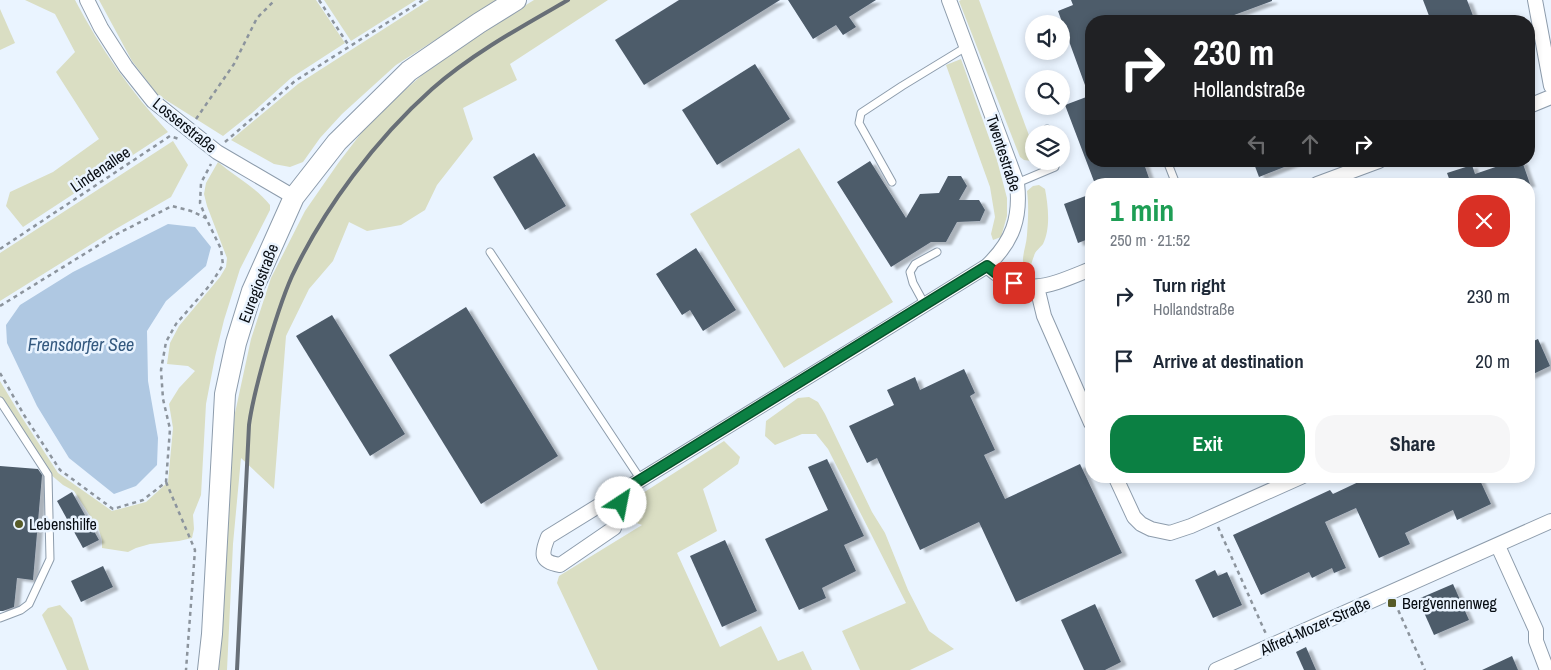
<!DOCTYPE html>
<meta charset="utf-8">
<style>
:root{--surface:#fff;--page:#f6f6f7;--text:#1f2937;--muted:#747a83;--accent:#0b8043}
body{margin:0;font-family:"Archivo Narrow",sans-serif;background:var(--page);color:var(--text);height:100vh;display:flex;flex-direction:column;font-size:19px;white-space:nowrap}
*{box-sizing:border-box;margin:0}
p{font-size:16px;color:var(--muted)}
.icon{flex:none;width:28px;height:28px;fill:none;stroke:currentColor;stroke-width:2;stroke-linecap:round;stroke-linejoin:round}
.map{position:relative;flex:1;overflow:hidden}
.panel{position:absolute;left:1085px;top:178px;width:450px;height:305px;display:flex;flex-direction:column;background:var(--surface);border-radius:20px;box-shadow:0 2px 8px #0003}
.panel>*{flex:none}
.guide{position:absolute;left:1085px;top:15px;width:450px;height:152px;border-radius:20px;box-shadow:0 2px 8px #0003;background:#202124;color:#fff;overflow:hidden}
.fabs{position:absolute;left:1025px;top:15px;display:grid;gap:10px}
.fabs a{display:grid;place-items:center;width:45px;height:45px;border-radius:50%;background:var(--surface);box-shadow:0 2px 8px #0003;font-size:25px}
.pin{position:absolute;display:grid;place-items:center;width:42px;height:42px;color:#fff;margin:-21px;border-radius:10px;box-shadow:0 2px 8px #0006}
.me{position:absolute;width:55px;margin:-28px;rotate:34deg;stroke-linejoin:round;filter:drop-shadow(0 0 4px #0008)}
.turn{display:flex;align-items:center;gap:18px;height:105px;padding:0 25px;font-size:22px}
.turn .icon{width:65px;height:65px;stroke-width:2.5}
.turn b{display:block;font-size:35px;line-height:42px}
.lanes{display:flex;align-items:center;height:48px;padding:0 25px;background:#0003;justify-content:center;gap:25px;direction:ltr}
.lanes .off{opacity:.35}
.round{display:grid;place-items:center;flex:none;width:52px;height:52px;border-radius:20px;background:var(--page)}
.headline{display:flex;align-items:center;justify-content:space-between;height:85px;padding:0 25px}
h1{font-size:30px;font-weight:700;line-height:38px;color:#1e9e55}
.cta{display:flex;gap:10px;margin-top:auto;padding:10px 25px}
.cta a{flex:1;height:58px;border-radius:20px;background:var(--accent);color:#fff;font-size:20px;font-weight:700;line-height:58px;text-align:center}
.cta a+a{background:var(--page);color:var(--text)}
ul{padding:0;list-style:none}
li{display:flex;align-items:center;gap:15px;height:65px;padding:0 25px}
li div{flex:1}
li b{display:block;font-size:19px}
li em{font-style:normal}
.map>svg:first-child{display:block}
.green{fill:#dadec3}
.water{fill:#afc8e2}
.building{fill:#4d5b6a;filter:url(#shadow)}
.lines{fill:none;stroke-linecap:round;stroke-linejoin:round}
.service-casing{stroke:#8d9cac;stroke-width:9}
.minor-casing{stroke:#8d9cac;stroke-width:16}
.secondary-casing{stroke:#8d9cac;stroke-width:22}
.path{stroke:#8c949d;stroke-width:2.5;stroke-dasharray:4 4;stroke-linecap:butt}
.service{stroke:#fff;stroke-width:7}
.minor{stroke:#fff;stroke-width:14}
.secondary{stroke:#fff;stroke-width:20}
.rail{stroke:#686f77;stroke-width:4}
.route-casing{stroke:#07532c;stroke-width:12}
.route{stroke:#0b8043;stroke-width:9}
.poi-dot{fill:#575b28;stroke:#eaf4ff;stroke-width:2}
.labels{text-anchor:middle;dominant-baseline:central;stroke-width:5;stroke-linejoin:round;paint-order:stroke}
.street-label{font-size:16px;fill:#070c12;stroke:#eaf4ff}
.poi-label{font-size:16px;fill:#070c12;stroke:#eaf4ff;text-anchor:start}
.water-label{font-size:18px;font-style:italic;fill:#34597f;stroke:#eaf4ff}
</style>
<div class="map">
<svg width="1551" height="670" viewBox="0 0 1551 670">
<defs>
<filter id="shadow"><feDropShadow dx="5.5" dy="3" stdDeviation="1" flood-color="#0004"/></filter>
</defs>
<rect width="100%" height="100%" fill="#eaf4ff"/>
<!-- green -->
<g class="green">
<path d="M25 0H75C100 48 131 92 168 132L23 227 6 206 10 192 53 172 99 139 56 72 75 52 55 14Z"/>
<path d="M99 0H316L345 43 291 78 252 113 223 136 158 95 132 61Z"/>
<path d="M324 0H416L351 41Z"/>
<path d="M429 0H498L396 65 342 114 320 138 303 162 290 167 274 164 231 140 298 84Z"/>
<path d="M534 0H608L510 64 517 80 463 108 473 139 437 185 425 210 401 225 367 231 349 222 333 261 309 289 286 336 274 489 241 458 233 544 227 670H217L230 453 235 413 251 339 271 278 305 211 339 162 372 119 422 75 492 26Z"/>
<path d="M961 0H979L1034 149V159L1032 161 1024 160 1020 157 959 1Z"/>
<path d="M0 9 15 43 0 50Z"/>
<path d="M961 59 997 160 1007 198V216L1001 237 993 240 991 234 995 217 990 187 946 65Z"/>
<path d="M173 141 188 165 171 197 114 230 0 301V253Z"/>
<path d="M799 148 893 302 784 368 690 214Z"/>
<path d="M218 162C235 177 256 187 270 205V210L240 269 224 320 215 357 206 404 201 495 193 515 194 529 192 538 179 541 150 544 136 548 128 552 102 548V540L99 530 74 491 63 485 50 474 0 405V381L21 416 58 473 112 511 146 502 168 482 173 428 169 404 179 388 195 371 188 366 167 364 170 343 179 326 220 277 226 267 227 258 207 206 204 194 206 183Z"/>
<path d="M1039 185 1045 189C1048 205 1051 228 1043 244 1040 248 1035 251 1034 256 1031 263 1031 269 1026 274 1019 259 1026 250 1027 235 1028 220 1029 206 1027 191L1033 186Z"/>
<path d="M809 397 818 402 825 414 872 512 885 533 908 590 929 631 954 649 910 670H860L842 631 906 603 828 449 816 434H802L775 445 765 436 766 421 798 398Z"/>
<path d="M724 441 740 457 738 464 703 489 717 531 677 553 720 647 761 626 778 661 803 651 812 670H598L557 583 559 576 642 525 628 520 632 500Z"/>
<path d="M60 605 72 618 89 670H67L42 615 48 608Z"/>
</g>
<!-- water -->
<path class="water" d="M168 224 195 227 211 247 206 266 166 301 147 331 148 381 158 438 157 465 136 486 114 494 69 458 37 406 7 343 6 325 20 305 73 272Z"/>
<!-- building -->
<g class="building">
<path d="M679 0H780L644 85 615 40Z"/>
<path d="M788 0H876L849 17 856 27 843 35 836 25 813 39Z"/>
<path d="M1071 0H1272V1L1218 21H1091V161H1143L1151 184H1095L1065 105 1089 96 1058 11 1073 5Z"/>
<path d="M1423 0H1467L1475 21H1431Z"/>
<path d="M755 64 790 119 717 165 682 110Z"/>
<path d="M534 153 566 206 525 230 493 177Z"/>
<path d="M870 161 906 218 920 194 939 193 948 176H961L967 186 959 200H979L985 210 980 221 957 222 946 242H931L891 267 837 182Z"/>
<path d="M1253 161H1297V162L1259 177Z"/>
<path d="M1513 161H1522L1530 184H1451L1447 173 1472 165 1475 174Z"/>
<path d="M1091 194V238L1078 243 1064 204Z"/>
<path d="M696 248 736 310 703 331 690 310 682 315 656 274Z"/>
<path d="M466 307 558 456 481 504 389 355Z"/>
<path d="M332 315 405 434 370 456 296 336Z"/>
<path d="M1538 339 1550 366 1529 376V343Z"/>
<path d="M964 369 975 393 970 396 995 450 984 455 1005 499 1080 464 1122 553 1016 602 979 522 920 550 877 458 867 463 849 426 894 405 887 390 915 377 920 390Z"/>
<path d="M827 459 864 536 844 545 856 571 822 588 826 598 799 610 765 539 828 510 808 467Z"/>
<path d="M0 466 38 469 42 475 33 580 17 578 14 607 3 611H0Z"/>
<path d="M1371 476H1478L1491 504 1457 520 1453 510 1405 533 1410 544 1379 558 1356 508 1325 522 1346 568 1334 573 1332 568 1312 578 1309 572 1261 595 1233 535 1330 490 1333 494Z"/>
<path d="M72 492 99 540 83 548 57 501Z"/>
<path d="M725 540 757 611 722 627 690 556Z"/>
<path d="M103 566 113 587 81 602 71 581Z"/>
<path d="M1215 570 1218 576 1227 572 1242 605 1213 618 1195 580Z"/>
<path d="M1453 584 1469 620 1434 635 1418 599Z"/>
<path d="M1095 604 1121 662 1105 670H1084L1061 620Z"/>
<path d="M1306 647 1316 670H1304L1296 652Z"/>
<path d="M1512 656 1518 670H1482Z"/>
</g>
<g class="lines">
<!-- service casing -->
<g class="service-casing">
<g id="service">
<path d="M1047 129 1049 134"/>
<path d="M1167 161 1176 184"/>
<path d="M892 182 859 123 861 113 902 86 966 47"/>
<path d="M1017 183 1055 167 1056 161"/>
<path d="M490 252 641 480"/>
<path d="M925 305 913 283 910 272 915 264 937 252"/>
<path d="M0 401 48 475 50 559 29 604 21 610 0 618"/>
</g>
</g>
<!-- minor casing -->
<g class="minor-casing">
<g id="minor">
<path d="M87 0 101 28 126 67 153 101 217 152 294 197"/>
<path d="M1535 0 1551 86"/>
<path d="M1529 106 1551 97"/>
<path d="M1317 184 1379 161"/>
<path d="M987 266C1024 300 1051 285 1091 269"/>
<path d="M1037 287 1044 316 1091 423"/>
<path d="M1115 476 1134 517 1141 524 1151 529 1170 533 1191 526 1303 476"/>
<path d="M624 490 614 528 560 565C540 562 541 554 548 537 694 447 841 357 987 266 1013 241 1021 218 1017 183L949 0"/>
<path d="M1498 546 1536 630V641L1547 670"/>
<path d="M1216 670 1551 521"/>
</g>
</g>
<!-- secondary casing -->
<g class="secondary-casing">
<path id="secondary" d="M208 670 212 634 225 394 236 343 252 291 294 197 337 142 409 71 479 23 516 0"/>
</g>
<!-- path -->
<g class="path">
<path d="M319 0 349 46"/>
<path d="M196 119 234 64 257 18 275 0"/>
<path d="M225 142 295 81 423 0"/>
<path d="M0 249 170 136 179 139"/>
<path d="M0 306 115 235 172 206 191 211 206 218"/>
<path d="M0 373 24 415 60 470 113 509 143 500 166 482 170 429 163 399 161 370 166 342 176 324 210 285 223 265 221 249 206 218 200 203 201 183 211 164"/>
<path d="M166 482 195 550 186 670"/>
<path d="M1218 527 1266 634"/>
<path d="M1395 603 1425 670"/>
</g>
<!-- service -->
<use href="#service" class="service"/>
<!-- minor -->
<use href="#minor" class="minor"/>
<!-- secondary -->
<use href="#secondary" class="secondary"/>
<!-- rail -->
<path class="rail" d="M237 670 249 425C252 402 258 381 264 359 272 331 280 303 292 276 324 208 376 139 432 89 473 53 521 27 568 0"/>
</g>
<g class="lines">
<!-- route casing -->
<g class="route-casing">
<path id="route" d="M621 503 624 490 987 266 1004 279 1014 283"/>
</g>
<!-- route -->
<use href="#route" class="route"/>
</g>
<!-- markers -->
<g class="poi-dot">
<circle cx="19" cy="524" r="5"/>
<rect x="1387" y="598" width="10" height="10" rx="2.5"/>
</g>
<g class="labels">
<!-- street labels -->
<g class="street-label">
<text transform="translate(185 125) rotate(39)">Losserstraße</text>
<text transform="translate(1004 153) rotate(72)">Twentestraße</text>
<text transform="translate(100 169) rotate(-34)">Lindenallee</text>
<text transform="translate(258 283) rotate(-69)">Euregiostraße</text>
<text transform="translate(1315 626) rotate(-24)">Alfred-Mozer-Straße</text>
</g>
<!-- poi labels -->
<g class="poi-label">
<text x="29" y="524">Lebenshilfe</text>
<text x="1402" y="603">Bergvennenweg</text>
</g>
<!-- water labels -->
<g class="water-label">
<text x="81" y="344">Frensdorfer See</text>
</g>
</g>
</svg>
<div class="fabs">
<a><svg class="icon" aria-label="sound" viewBox="0 0 24 24"><path d="M4 9h4l5-4v14l-5-4H4zM17 9q2 3 0 6"/></svg></a>
<a><svg class="icon" aria-label="search" viewBox="0 0 24 24"><circle cx="10" cy="10" r="6"/><path d="M15 15l6 6"/></svg></a>
<a><svg class="icon" aria-label="layers" viewBox="0 0 24 24"><path d="M12 4l9 5-9 5-9-5zM3 14l9 5 9-5"/></svg></a>
</div>
<div class="pin" style="left:1014px;top:283px;background:#d93025"><svg class="icon" aria-label="arrive" viewBox="0 0 24 24"><path d="M6 21V4h12l-3 4 3 4H6"/></svg></div>
<svg class="me" style="left:621px;top:503px" viewBox="-20 -20 40 40"><circle r="19" fill="#fff"/><path d="M0-13L10 11 0 6-10 11z" fill="#0b8043"/></svg>
<div class="guide">
<div class="turn"><svg class="icon" aria-label="right" viewBox="0 0 24 24"><path d="M7 20v-9h11M14 6l5 5-5 5"/></svg><div><b>230 m</b>Hollandstraße</div></div>
<div class="lanes"><svg class="icon off" aria-label="left" viewBox="0 0 24 24"><path d="M17 20v-9H6M10 6l-5 5 5 5"/></svg><svg class="icon off" aria-label="ahead" viewBox="0 0 24 24"><path d="M12 20V5M6 11l6-6 6 6"/></svg><svg class="icon" aria-label="right" viewBox="0 0 24 24"><path d="M7 20v-9h11M14 6l5 5-5 5"/></svg></div>
</div>
<section class="panel">
<div class="headline"><div><h1>1 min</h1><p>250 m · 21:52</p></div><a class="round" style="background:#d93025;color:#fff"><svg class="icon" aria-label="close" viewBox="0 0 24 24"><path d="M6 6l12 12M18 6L6 18"/></svg></a></div>
<ul>
<li><svg class="icon" aria-label="right" viewBox="0 0 24 24"><path d="M7 20v-9h11M14 6l5 5-5 5"/></svg><div><b>Turn right</b><p>Hollandstraße</p></div><em>230 m</em></li>
<li><svg class="icon" aria-label="arrive" viewBox="0 0 24 24"><path d="M6 21V4h12l-3 4 3 4H6"/></svg><div><b>Arrive at destination</b></div><em>20 m</em></li>
</ul>
<div class="cta"><a>Exit</a><a>Share</a></div>
</section>
</div>
